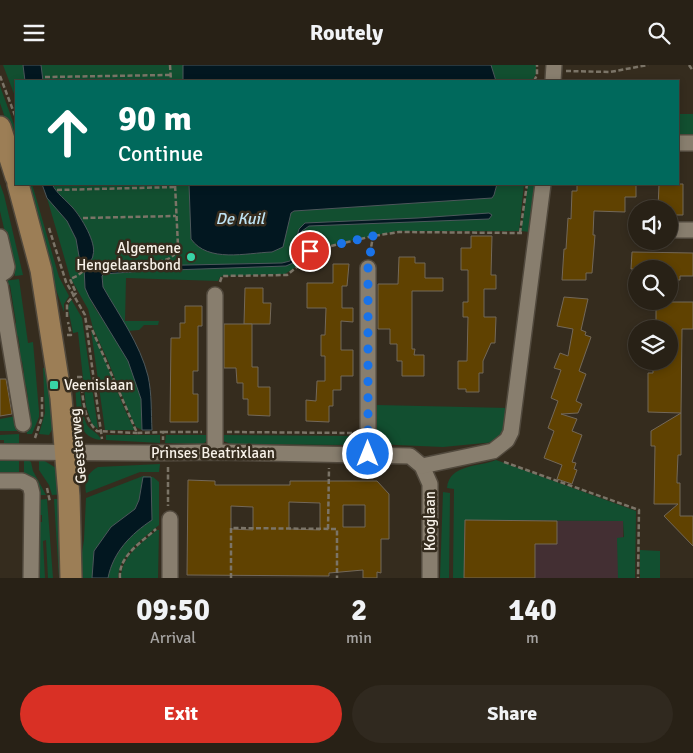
<!DOCTYPE html>
<style>
:root{--surface:#282116;--page:#30291f;--text:#f1f3f6;--muted:#a5a3a1;--line:#443e35;--accent:#d93025}
body{margin:0;font-family:Signika,sans-serif;background:var(--page);color:var(--text);height:100vh;display:flex;flex-direction:column;font-size:19px;white-space:nowrap}
*{box-sizing:border-box;margin:0}
p{font-size:16px;color:var(--muted)}
.icon{flex:none;width:28px;height:28px;fill:none;stroke:currentColor;stroke-width:2;stroke-linecap:round;stroke-linejoin:round}
.map{position:relative;height:513px;overflow:hidden}
.panel{display:flex;flex-direction:column;background:var(--surface);flex:1}
.panel>*{flex:none}
.top-card{position:absolute;left:15px;top:15px;width:664px;height:105px;border-radius:0px;box-shadow:0 2px 8px #0003,0 0 0 1px var(--line);background:#00695c;color:#fff;overflow:hidden}
.buttons{position:absolute;left:628px;top:135px;display:grid;gap:10px}
.buttons a{display:grid;place-items:center;width:50px;height:50px;border-radius:50%;background:var(--surface);box-shadow:0 2px 8px #0003,0 0 0 1px var(--line);font-size:25px}
.pin{position:absolute;display:grid;place-items:center;width:42px;height:42px;color:#fff;margin:-21px;border:2px solid #fff;border-radius:50%;box-shadow:0 1px 5px #0007}
.me{position:absolute;width:55px;margin:-28px;rotate:0deg;stroke-linejoin:round;filter:drop-shadow(0 0 4px #0008)}
.turn{display:flex;align-items:center;gap:18px;height:105px;padding:0 20px;font-size:22px}
.turn .icon{width:65px;height:65px;stroke-width:2.5}
.turn b{display:block;font-size:35px;line-height:42px}
.eta{display:flex;justify-content:space-evenly;align-items:center;height:85px;text-align:center}
.eta b{font-size:30px;font-weight:800;line-height:35px}
.button{display:flex;gap:10px;margin-top:auto;padding:10px 20px}
.button a{flex:1;height:58px;border-radius:30px;background:var(--accent);color:#fff;font-size:20px;font-weight:800;line-height:58px;text-align:center}
.button a+a{background:var(--page);color:var(--text)}
header{display:flex;justify-content:space-between;align-items:center;height:65px;padding:0 20px;background:var(--surface);font-size:22px;font-weight:800}
.map>svg:first-child{display:block}
.education{fill:#432f33}
.green{fill:#124f30}
.water{fill:#021720;stroke:#4c585c}
.building{fill:#604201;stroke:#736859;fill-rule:evenodd}
.lines{fill:none;stroke-linecap:round;stroke-linejoin:round}
.street-casing{stroke:#51493d;stroke-width:18}
.secondary-casing{stroke:#51493d;stroke-width:24}
.path{stroke:#7b7467;stroke-width:2.5;stroke-dasharray:5 2.5;stroke-linecap:butt}
.street{stroke:#887e6e;stroke-width:15}
.secondary{stroke:#9c7e56;stroke-width:21}
.route{stroke:#1a73e8;stroke-width:9;stroke-dasharray:0 16.2}
.poi-dot{fill:#38d4a6;stroke:#352c1e;stroke-width:2}
.labels{text-anchor:middle;dominant-baseline:central;stroke-width:5;stroke-linejoin:round;paint-order:stroke}
.poi-label{font-size:15px;fill:#f7f1e8;stroke:#352c1e;text-anchor:end}
.street-label{font-size:15px;fill:#f7f1e8;stroke:#352c1e}
.water-label{font-size:16px;font-style:italic;fill:#bfe4f5;stroke:#352c1e}
</style>
<header><svg class="icon" aria-label="menu" viewBox="0 0 24 24"><path d="M4 6h16M4 12h16M4 18h16"/></svg>Routely<svg class="icon" aria-label="search" viewBox="0 0 24 24"><circle cx="10" cy="10" r="6"/><path d="M15 15l6 6"/></svg></header>
<div class="map">
<svg width="693" height="513" viewBox="0 0 693 513">
<rect width="100%" height="100%" fill="#352c1e"/>
<!-- education -->
<path class="education" d="M465 455 623 456V513H464V488H470L464 473Z"/>
<!-- green -->
<g class="green">
<path d="M3 0H23L25 16H16V34Z"/>
<path d="M41 0H183V16H43Z"/>
<path d="M491 0H536V9L532 16H496Z"/>
<path d="M0 21 16 65V85L0 38Z"/>
<rect x="678" y="49" width="15" height="24"/>
<path d="M0 119 4 130 23 210 15 211 0 146Z"/>
<path d="M27 119H32L59 212 69 231 64 239V247L49 205Z"/>
<path d="M52 119H189L191 174C208 198 246 188 272 187L283 182 291 148 295 146 492 133 494 130 497 119H524L519 166H396L308 185 297 201 285 209 223 211 220 212 218 216 126 213 125 256H159L158 260H144L139 265 128 266 103 222 102 211 91 202 89 197 93 190C90 172 85 156 73 143 65 134 57 129 52 119Z"/>
<path d="M528 119H535L530 167 521 166Z"/>
<path d="M47 133 67 156 73 167 79 184V193L84 201 85 223 94 242 121 282 128 296 141 334 142 365 136 362 130 350 108 296 93 263 88 244 70 212Z"/>
<path d="M19 214 28 278 33 277 39 346V352L32 369H27L23 334 28 333 26 321 21 322 19 310 24 308 22 296 17 297 15 284 20 283 18 271 13 272 11 260 16 258 10 220 4 221V216Z"/>
<path d="M71 234 82 253 98 364 92 359 86 341 78 267 73 268 68 243Z"/>
<path d="M91 265C109 297 117 333 135 365H105Z"/>
<path d="M49 302 54 361 49 370 39 369 45 348 43 303Z"/>
<path d="M75 319H79C81 332 81 348 87 360 91 366 99 368 101 375 74 373 77 339 75 319Z"/>
<path d="M377 340 508 343 505 365 495 377 443 382 374 379Z"/>
<path d="M16 351 18 363 17 366H0V354Z"/>
<path d="M19 369V380H4V375H0V370Z"/>
<path d="M106 370H160V378L106 375Z"/>
<path d="M166 370H208V375L203 379 165 378Z"/>
<path d="M221 370 363 371 361 376 354 380 231 379 223 376Z"/>
<path d="M19 393V411H0V394Z"/>
<path d="M24 393 31 397 33 406 46 430H38L34 415 31 411H24Z"/>
<path d="M43 395 56 403 66 429 52 430 49 420 39 405V396Z"/>
<path d="M496 395 636 446 635 513H618L617 473 624 472 623 456 465 455 464 473 470 488H464V513H453L454 424 447 423C449 399 479 402 496 395Z"/>
<path d="M160 399 159 407H140L86 428C84 416 87 408 98 402Z"/>
<path d="M143 411 153 412 159 417V460C142 475 120 488 118 513H108C114 487 130 469 152 455L151 412H143L139 435 135 444 111 462 94 486 92 513H78L84 475 86 433Z"/>
<path d="M443 427 450 428 449 513H440Z"/>
<path d="M47 434 53 513H48L46 475 43 476 45 513H37L38 457H42V450H38V435Z"/>
<path d="M54 434H66V513H59Z"/>
<path d="M157 465H159L158 513H121C121 491 142 478 157 465Z"/>
<path d="M640 485 660 486V513H640Z"/>
</g>
<!-- water -->
<g class="water">
<path d="M23 0H41L43 16H25Z"/>
<path d="M183 0H491L496 16H183Z"/>
<path d="M42 119H52C57 129 65 134 73 143 81 152 97 178 93 190 93 193 91 195 89 197L91 202H93L282 198 290 196 299 164 305 158 418 153 489 148 492 150 489 154 309 161 302 166 293 198 286 201 144 206 104 209 102 211 103 222C119 250 140 279 148 311 152 329 151 347 152 365H142L141 334 128 296 89 232 85 223 84 201 80 197 76 174 67 156 47 133Z"/>
<path d="M189 119H497L494 130 492 133 294 146 291 148 283 182 272 187C246 188 208 198 191 174Z"/>
<path d="M143 412H151L152 455C131 469 113 487 108 513H92L94 486 111 462 135 444 139 435Z"/>
</g>
<!-- building -->
<g class="building">
<path d="M577 119H636V132H625V147L594 146 593 170H595L592 208H586V215H562L564 184H566L568 153 571 154 572 126H577Z"/>
<path d="M659 119H683V150H669V144H658Z"/>
<path d="M471 171H492L491 210H496V224H484V252H496L495 278H491L483 296V308H479V327H466V324H458V296H467L468 252H463V237H468V205H461V183H471Z"/>
<path d="M632 187 693 188V211H680V215H669V204H631Z"/>
<path d="M399 192H415V198H425V213H443V226H412V284H415L414 290H424V311H402V296H397V279H390V264H378V219H398Z"/>
<path d="M333 199H349L347 221H342V243H353V257L341 256V285H353V311H341V325H333V341H329V357L306 356V335L316 336 317 316H325V291H321V270H325L326 243H307V218H333Z"/>
<path d="M245 223H263V238H271L270 259H244Z"/>
<path d="M564 232 588 234 581 265 586 267 585 270 591 272 579 306 586 309 576 336 582 339 578 348 561 349 577 354 572 366 582 370 572 397 576 398 574 404 577 405 572 419 557 414 562 400 544 393 554 366 548 363 558 336 551 333 561 305 554 303 560 288 568 291 573 264 557 261Z"/>
<path d="M656 237H693V264H682L681 348 648 347V308H653V300H656V296H669V264H656Z"/>
<path d="M185 241H202V261H198V306H193V329H198V357H170L171 273H180V258H185Z"/>
<path d="M224 259H252V302H258V322H270V351L248 350V334H243V318H237L236 303H224Z"/>
<path d="M0 314H6L12 349 0 351Z"/>
<path d="M681 348V390H678L677 413V418H680V451H693V481L664 451 678 439H654L655 381H651V366Z"/>
<path d="M188 415 215 416V420H290V416H377L389 429V474H381V508L377 507V513H363V505L329 508V511L187 510ZM289 437 320 438V465L289 464ZM343 440H365V462H343ZM231 441 253 442V465L231 464Z"/>
<path d="M465 455 557 456V479H535V513H464Z"/>
</g>
<g class="lines">
<!-- street casing -->
<g class="street-casing">
<g id="street">
<path d="M553 16 554 0"/>
<path d="M678 78H693"/>
<path d="M669 165H693"/>
<path d="M0 172 7 202 6 206 0 210"/>
<path d="M368 203V389"/>
<path d="M0 220 23 359"/>
<path d="M215 230V387"/>
<path d="M0 387 148 388 215 387 410 391 422 401 430 419V513"/>
<path d="M422 401 493 386 507 375 511 367 543 119"/>
<path d="M0 416H22L30 420 32 428 31 513"/>
<path d="M170 513V454"/>
</g>
</g>
<!-- secondary casing -->
<g class="secondary-casing">
<g id="secondary">
<path d="M0 62 16 112"/>
<path d="M18 119 41 205 61 333 69 431 71 513"/>
</g>
</g>
<!-- path -->
<g class="path">
<path d="M170 0 171 16"/>
<path d="M689 0 693 6"/>
<path d="M566 6 610 7 648 0"/>
<path d="M0 11 16 53"/>
<path d="M45 12 170 10"/>
<path d="M534 16 537 10V0"/>
<path d="M57 125 175 122"/>
<path d="M83 153 176 151"/>
<path d="M49 163 66 217 85 250 102 374"/>
<path d="M520 168 527 119"/>
<path d="M370 189 373 171"/>
<path d="M98 198 157 197C168 195 176 192 178 181L175 119"/>
<path d="M220 217 222 211 287 210 298 201 306 187 373 171 399 167 522 168"/>
<path d="M67 252V238L76 228 70 214 77 211 92 199"/>
<path d="M87 261 91 262 137 368 163 367V375"/>
<path d="M67 270H71L68 257"/>
<path d="M77 312H81C83 331 82 352 97 366L137 368"/>
<path d="M163 367H202"/>
<path d="M227 367 354 368"/>
<path d="M35 373 42 352V332"/>
<path d="M504 397 639 445 638 513"/>
<path d="M168 402V441"/>
<path d="M47 423 50 437"/>
<path d="M328 464 329 403"/>
<path d="M120 513C118 491 142 477 156 464"/>
<path d="M231 513V463L337 464V513"/>
</g>
<!-- street -->
<use href="#street" class="street"/>
<!-- secondary -->
<use href="#secondary" class="secondary"/>
</g>
<g class="lines">
<!-- route -->
<path class="route" d="M310 186 373 171 368 203V389"/>
</g>
<!-- markers -->
<g class="poi-dot">
<circle cx="191" cy="192" r="5"/>
<rect x="49" y="315" width="10" height="10" rx="2.5"/>
</g>
<g class="labels">
<!-- poi labels -->
<g class="poi-label">
<text x="181" y="183">Algemene<tspan x="181" dy="17">Hengelaarsbond</tspan></text>
<text x="64" y="320" text-anchor="start">Veenislaan</text>
</g>
<!-- street labels -->
<g class="street-label">
<text transform="translate(78 381) rotate(-95)">Geesterweg</text>
<text x="213" y="388">Prinses Beatrixlaan</text>
<text transform="translate(430 456) rotate(-90)">Kooglaan</text>
</g>
<!-- water labels -->
<g class="water-label">
<text x="240" y="154">De Kuil</text>
</g>
</g>
</svg>
<div class="buttons">
<a><svg class="icon" aria-label="sound" viewBox="0 0 24 24"><path d="M4 9h4l5-4v14l-5-4H4zM17 9q2 3 0 6"/></svg></a>
<a><svg class="icon" aria-label="search" viewBox="0 0 24 24"><circle cx="10" cy="10" r="6"/><path d="M15 15l6 6"/></svg></a>
<a><svg class="icon" aria-label="layers" viewBox="0 0 24 24"><path d="M12 4l9 5-9 5-9-5zM3 14l9 5 9-5"/></svg></a>
</div>
<div class="pin" style="left:310px;top:186px;background:#d93025"><svg class="icon" aria-label="arrive" viewBox="0 0 24 24"><path d="M6 21V4h12l-3 4 3 4H6"/></svg></div>
<svg class="me" style="left:368px;top:389px" viewBox="-20 -20 40 40"><circle r="17" fill="#1a73e8" stroke="#fff" stroke-width="3"/><path d="M0-11L8 9 0 5-8 9z" fill="#fff"/></svg>
<div class="top-card">
<div class="turn"><svg class="icon" aria-label="ahead" viewBox="0 0 24 24"><path d="M12 20V5M6 11l6-6 6 6"/></svg><div><b>90 m</b>Continue</div></div>
</div>
</div>
<section class="panel">
<div class="eta">
<div><b>09:50</b><p>Arrival</p></div>
<div><b>2</b><p>min</p></div>
<div><b>140</b><p>m</p></div>
</div>
<div class="button"><a>Exit</a><a>Share</a></div>
</section>
